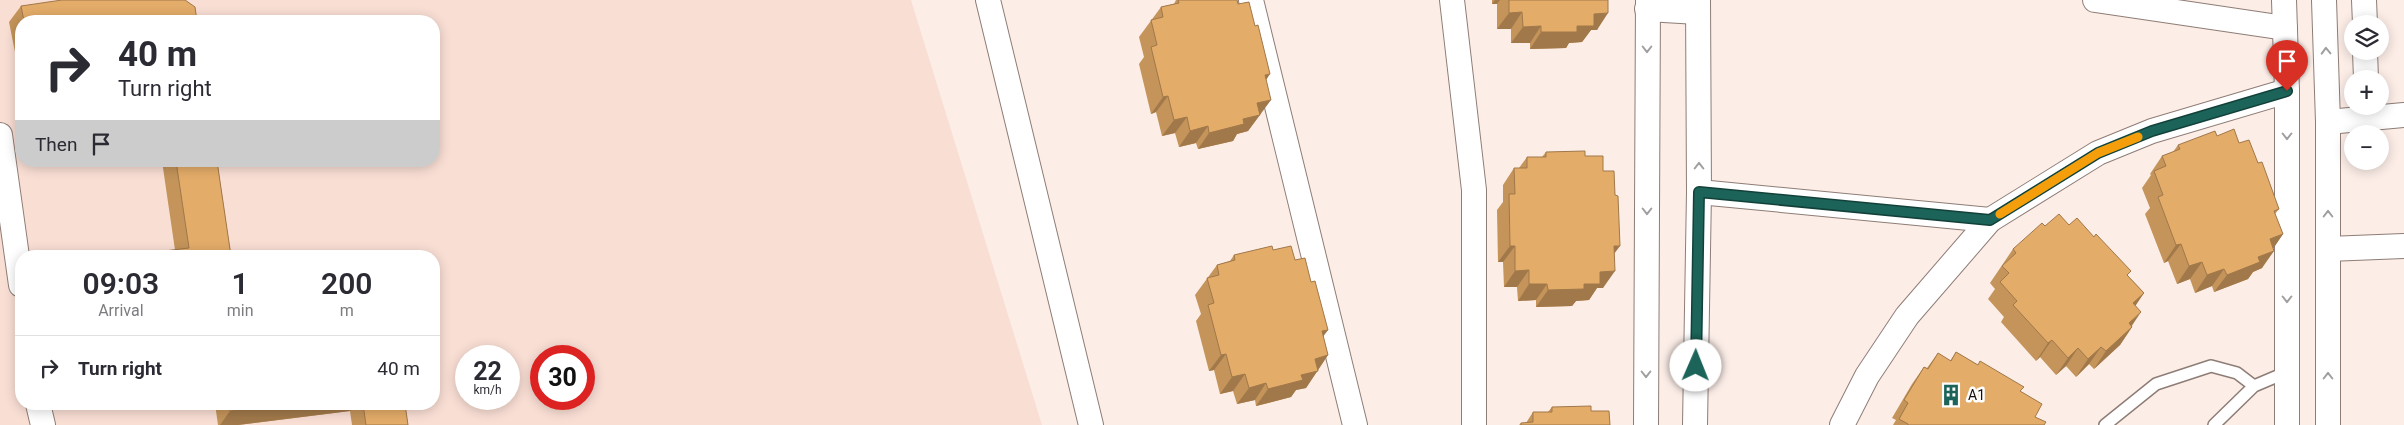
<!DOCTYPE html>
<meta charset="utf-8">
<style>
:root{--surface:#fff;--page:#f2f2f3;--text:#2b2b33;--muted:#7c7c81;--line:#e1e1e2}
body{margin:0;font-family:Roboto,sans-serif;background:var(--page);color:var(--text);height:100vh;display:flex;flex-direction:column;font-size:19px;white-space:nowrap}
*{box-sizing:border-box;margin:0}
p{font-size:16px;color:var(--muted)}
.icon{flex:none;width:28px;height:28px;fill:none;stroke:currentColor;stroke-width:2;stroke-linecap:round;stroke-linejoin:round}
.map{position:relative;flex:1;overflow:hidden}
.sheet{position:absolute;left:15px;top:250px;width:425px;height:160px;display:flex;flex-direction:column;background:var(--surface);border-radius:20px;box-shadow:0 2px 12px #0003}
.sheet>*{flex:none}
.top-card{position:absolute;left:15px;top:15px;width:425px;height:152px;border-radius:20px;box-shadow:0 2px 12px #0003;background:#fff;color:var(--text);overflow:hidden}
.controls{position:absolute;left:2344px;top:15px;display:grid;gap:10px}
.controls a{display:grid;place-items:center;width:45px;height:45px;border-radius:50%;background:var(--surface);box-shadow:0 2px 12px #0003;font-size:25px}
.speed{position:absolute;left:455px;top:345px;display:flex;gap:10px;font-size:25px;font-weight:700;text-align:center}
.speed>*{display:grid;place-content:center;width:65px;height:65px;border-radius:50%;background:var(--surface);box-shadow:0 2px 12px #0003;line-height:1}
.speed small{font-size:12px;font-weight:400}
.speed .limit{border:8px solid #d22;background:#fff;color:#111}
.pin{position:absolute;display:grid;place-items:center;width:42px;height:42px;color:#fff;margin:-51px -21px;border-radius:50% 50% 50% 0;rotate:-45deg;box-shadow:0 0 5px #0007}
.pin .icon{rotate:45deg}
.me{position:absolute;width:55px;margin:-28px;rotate:1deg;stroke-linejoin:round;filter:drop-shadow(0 0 4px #0008)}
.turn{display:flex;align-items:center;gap:18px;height:105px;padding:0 20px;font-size:22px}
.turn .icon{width:65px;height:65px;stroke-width:2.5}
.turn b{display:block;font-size:35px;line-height:42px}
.then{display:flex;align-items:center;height:48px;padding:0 20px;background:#0003;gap:10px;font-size:19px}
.eta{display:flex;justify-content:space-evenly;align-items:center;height:85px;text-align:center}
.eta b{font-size:30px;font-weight:600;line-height:35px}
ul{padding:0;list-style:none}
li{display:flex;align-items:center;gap:15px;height:65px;padding:0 20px;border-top:1px solid var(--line)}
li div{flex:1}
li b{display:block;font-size:19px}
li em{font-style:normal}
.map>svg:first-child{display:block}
.built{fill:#f9ded4;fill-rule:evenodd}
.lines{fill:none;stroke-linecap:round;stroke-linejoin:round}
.lane-casing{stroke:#8e7d76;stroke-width:14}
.street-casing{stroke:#8e7d76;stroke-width:26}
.lane{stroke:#fff;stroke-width:11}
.street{stroke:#fff;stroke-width:24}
.wall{fill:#c4945a}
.shaded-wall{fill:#a0784a}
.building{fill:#e4ac69;stroke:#a0784a}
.oneway{stroke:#a19f9e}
.route-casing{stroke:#12413a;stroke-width:12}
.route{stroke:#1c6459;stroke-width:9}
.slow{stroke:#f59e0b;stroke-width:9}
.labels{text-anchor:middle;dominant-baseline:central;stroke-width:5;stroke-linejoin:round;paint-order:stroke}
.poi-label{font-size:14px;fill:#150f0c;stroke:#fefefe;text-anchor:start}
</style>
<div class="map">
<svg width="2404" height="425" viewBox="0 0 2404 425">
<rect width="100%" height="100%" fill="#fcede7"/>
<!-- built -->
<path class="built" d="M0 0H911L1042 425H0ZM21 21H434V161H21ZM21 256H434V404H21ZM466 356H509V399H466ZM541 356H584V399H541Z"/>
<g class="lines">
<!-- lane casing -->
<g class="lane-casing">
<g id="lane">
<path d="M2105 425 2156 384 2211 366 2237 373 2254 386"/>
<path d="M2214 425 2254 386 2287 372"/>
</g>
</g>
<!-- street casing -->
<g class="street-casing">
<g id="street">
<path d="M988 0 1091 425"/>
<path d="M1251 0 1355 425"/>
<path d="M1452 0 1474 190V425"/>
<path d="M2095 0 2285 28"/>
<path d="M2284 0 2287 91V425"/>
<path d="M2324 0 2328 122V425"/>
<path d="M2364 0 2365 24"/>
<path d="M1647 9 1698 12"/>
<path d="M2365 51 2366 79"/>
<path d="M2328 122 2404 115"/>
<path d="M0 135 21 285"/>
<path d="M1699 192 1990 220"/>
<path d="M2328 249 2404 246"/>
<path d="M38 404 43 425"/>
<path d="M1646 425 1648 0"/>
<path d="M1695 425 1699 192 1698 0"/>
<path d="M1842 425 1867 376 1907 316 1990 220 2098 153 2152 131 2287 91"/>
</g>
</g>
<!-- lane -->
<use href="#lane" class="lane"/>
<!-- street -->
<use href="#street" class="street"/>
</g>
<!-- wall -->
<g class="wall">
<path d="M1176 0H1237L1266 80 1259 116 1248 131 1237 134 1233 141 1198 149 1196 143 1179 147 1175 133 1162 136 1156 112 1151 114 1139 64 1144 57 1139 37 1161 7 1174 4Z"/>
<path d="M1492 0H1608L1597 30H1591L1582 42 1569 43 1566 48 1530 49V43H1511V29H1497V4H1492Z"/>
<path d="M21 6 197 21H21V66L18 67 9 22Z"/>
<path d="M2217 136 2239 143 2258 163 2279 209 2275 214 2283 234 2273 248 2262 268 2253 272 2248 279 2214 292 2212 286 2195 293 2190 279 2177 284 2168 261 2164 263 2145 214 2150 208 2142 188 2151 175 2150 174 2162 156 2173 152 2178 145Z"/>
<path d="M1546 152 1585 156 1603 171 1614 254 1603 288H1597L1589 300 1576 301 1572 306 1536 307V300L1518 301 1517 287H1504L1503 262H1498L1497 210 1503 202V185L1514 168H1519L1527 157H1542Z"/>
<path d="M162 161H217L231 256 175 250Z"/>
<path d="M2069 225 2128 276 2144 293 2135 305 2132 326V327L2120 345 2094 369 2089 364 2076 377 2066 366 2056 375 2040 357 2036 361 2001 322 2004 317 1988 299 1995 289 1990 283 2013 249 2045 226Z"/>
<path d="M1273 250 1295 260 1311 282 1328 330 1323 336 1328 355 1306 388 1296 390 1291 397 1256 406 1255 400 1237 404 1233 391 1220 394 1214 370 1209 371 1196 321 1201 314 1195 295 1217 265 1230 261 1234 255Z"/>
<path d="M1956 352 2020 391 2035 417 2044 425H1893L1896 420 1892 418 1912 384 1924 367 1927 368 1938 353 1950 361Z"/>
<path d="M215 404H405L408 425H352L350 411 238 425H218Z"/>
<path d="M1552 407 1591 411 1610 425H1519L1521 423H1526L1533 412H1548Z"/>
</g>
<!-- shaded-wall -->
<g class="shaded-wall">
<path d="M1495 0H1500L1497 4H1492Z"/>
<path d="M1522 12 1511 29H1497L1509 13Z"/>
<path d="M1608 13 1597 30H1591L1582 42 1569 43 1566 48 1530 49 1541 32 1577 26 1594 14Z"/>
<path d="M1541 26 1530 43H1511L1523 27Z"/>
<path d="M1270 74 1259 91 1265 75Z"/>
<path d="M1168 96 1156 112 1151 114 1163 97Z"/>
<path d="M1271 100 1248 131 1237 134 1233 141 1198 149 1209 133 1257 103Z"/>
<path d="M1187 117 1175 133 1162 136 1174 120Z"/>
<path d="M1208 126 1196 143 1179 147 1190 131Z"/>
<path d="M2283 234 2271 252 2270 239Z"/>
<path d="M2181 244 2168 261 2164 263 2176 245Z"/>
<path d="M1510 246H1515L1503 262H1498Z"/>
<path d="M1614 246H1620L1608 262Z"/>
<path d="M2274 251 2262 268 2253 272 2248 279 2214 292 2227 275 2258 257Z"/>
<path d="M2202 262 2190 279 2177 284 2189 266Z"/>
<path d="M2224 269 2212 286 2195 293 2207 275Z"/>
<path d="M1529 270 1517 287H1504L1515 271Z"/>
<path d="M1615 271 1603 288H1597L1589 300 1576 301 1572 306 1536 307 1548 290 1584 284 1600 272Z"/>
<path d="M1529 284H1547L1536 300 1518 301Z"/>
<path d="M2144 293 2132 311 2133 303Z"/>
<path d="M2141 312 2129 330V323Z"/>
<path d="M2132 327 2120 345 2094 369 2106 351Z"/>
<path d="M1328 330 1316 346 1322 331Z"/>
<path d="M2052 340 2040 357 2036 361 2048 343Z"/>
<path d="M2101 347 2089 364 2076 377 2088 359Z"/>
<path d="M2078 348 2066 366 2056 375 2068 358Z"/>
<path d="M1226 354 1214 370 1209 371 1221 355Z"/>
<path d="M1328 355 1306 388 1296 390 1291 397 1256 406 1268 389 1315 359Z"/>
<path d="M1245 374 1233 391 1220 394 1232 377Z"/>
<path d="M1266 383 1255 400 1237 404 1249 388Z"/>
<path d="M288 404H356L350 411 238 425H220L230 411Z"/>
</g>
<!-- building -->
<g class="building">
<path d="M62 0H185L195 7 197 21H24L21 6Z"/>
<path d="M1178 0H1237L1238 4 1249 2 1255 26 1258 25 1270 74 1265 75 1271 100 1257 103 1260 115 1243 119 1244 124 1209 133 1208 126 1190 131 1187 117 1174 120 1168 96 1163 97 1151 47 1157 45 1151 20 1163 17 1161 7 1179 3Z"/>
<path d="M1509 0H1608V13L1594 14V26H1577V32H1541V26L1523 27 1522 12 1509 13Z"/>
<path d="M2234 129 2239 143 2249 140 2258 163 2262 162 2279 209 2274 211 2283 234 2270 239 2274 251 2258 257 2260 262 2227 275 2224 269 2207 275 2202 262 2189 266 2181 244 2176 245 2158 197 2163 195 2154 171 2166 166 2162 156 2180 149 2178 145 2215 131 2217 136Z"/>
<path d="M1585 151V156H1603V171H1614L1615 195 1618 196 1620 246H1614L1615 271 1600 272V284H1584V289L1548 290 1547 284H1529V270L1515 271V246H1510L1509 194H1515L1514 168H1527V157H1546V152Z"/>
<path d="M176 161H217L231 256H123L189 248Z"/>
<path d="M2059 214 2069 225 2077 218 2094 237 2096 234 2131 271 2127 275 2144 293 2133 303 2141 312 2129 323 2132 327 2106 351 2101 347 2088 359 2078 348 2068 358 2052 340 2048 343 2013 305 2017 301 2000 282 2009 273 2002 266 2016 253 2013 249 2042 223 2045 226Z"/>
<path d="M1272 246 1273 250 1291 246 1295 260 1305 258 1311 282 1315 281 1328 330 1322 331 1328 355 1315 359 1318 371 1301 375 1303 380 1268 389 1266 383 1249 388 1245 374 1232 377 1226 354 1221 355 1208 305 1214 303 1207 278 1219 275 1217 265 1235 260 1234 255Z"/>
<path d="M1956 352 1978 365 1980 361 2024 387 2020 391 2042 404 2035 417 2046 422 2044 425H1908V424L1899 419 1908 403 1904 400 1924 367 1928 369 1938 353 1951 361Z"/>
<path d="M229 404H288L230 411Z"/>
<path d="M363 404H405L408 425H366Z"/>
<path d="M1591 406V411H1609L1610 425H1521V423L1533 422V412H1552V407Z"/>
</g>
<!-- one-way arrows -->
<defs><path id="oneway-chevron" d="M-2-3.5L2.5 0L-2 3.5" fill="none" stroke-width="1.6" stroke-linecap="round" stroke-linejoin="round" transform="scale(1.25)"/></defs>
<g class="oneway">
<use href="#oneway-chevron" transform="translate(1647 49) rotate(90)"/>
<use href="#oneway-chevron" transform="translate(2326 51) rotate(-92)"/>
<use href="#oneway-chevron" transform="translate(2287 136) rotate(90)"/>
<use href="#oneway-chevron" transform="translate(1699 166) rotate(-90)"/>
<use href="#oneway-chevron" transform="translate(1647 211) rotate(90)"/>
<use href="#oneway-chevron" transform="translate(2328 214) rotate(-90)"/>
<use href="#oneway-chevron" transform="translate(2287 299) rotate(90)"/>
<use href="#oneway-chevron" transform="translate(1646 374) rotate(90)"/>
<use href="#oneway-chevron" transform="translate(2328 376) rotate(-90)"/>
</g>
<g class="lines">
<!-- route casing -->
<g class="route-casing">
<path id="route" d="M1696 366 1699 192 1990 220 2098 153 2152 131 2287 91"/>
</g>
<!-- route -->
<use href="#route" class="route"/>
<!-- slow -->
<path class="slow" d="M2000 214 2098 153 2138 137"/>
</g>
<!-- icons -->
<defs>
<g id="building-bare" transform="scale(1.725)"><path d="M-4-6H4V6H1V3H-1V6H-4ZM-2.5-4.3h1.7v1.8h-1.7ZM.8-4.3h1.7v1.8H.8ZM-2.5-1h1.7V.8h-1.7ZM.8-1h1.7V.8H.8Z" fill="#1c6459" stroke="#fefefe" stroke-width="2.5" paint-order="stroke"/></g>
</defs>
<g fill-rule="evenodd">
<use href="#building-bare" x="1951" y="395"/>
</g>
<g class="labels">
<!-- poi labels -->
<g class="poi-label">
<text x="1968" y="395">A1</text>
</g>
</g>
</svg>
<div class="controls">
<a><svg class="icon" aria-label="layers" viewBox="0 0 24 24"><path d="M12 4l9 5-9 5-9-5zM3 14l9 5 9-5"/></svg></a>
<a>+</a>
<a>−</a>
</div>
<div class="speed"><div>22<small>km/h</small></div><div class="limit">30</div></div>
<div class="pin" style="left:2287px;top:91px;background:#d93025"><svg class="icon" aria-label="arrive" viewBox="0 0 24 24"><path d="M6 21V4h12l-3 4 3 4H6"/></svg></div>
<svg class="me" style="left:1696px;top:366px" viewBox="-20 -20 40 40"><circle r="19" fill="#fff"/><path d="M0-13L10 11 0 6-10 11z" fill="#1c6459"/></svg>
<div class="top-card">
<div class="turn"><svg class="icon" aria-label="right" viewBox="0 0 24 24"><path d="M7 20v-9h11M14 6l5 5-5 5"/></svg><div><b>40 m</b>Turn right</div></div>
<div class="then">Then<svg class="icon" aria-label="arrive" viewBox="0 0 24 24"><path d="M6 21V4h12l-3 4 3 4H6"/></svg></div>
</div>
<section class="sheet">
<div class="eta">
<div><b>09:03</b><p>Arrival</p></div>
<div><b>1</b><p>min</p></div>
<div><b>200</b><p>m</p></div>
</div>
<ul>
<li><svg class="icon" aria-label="right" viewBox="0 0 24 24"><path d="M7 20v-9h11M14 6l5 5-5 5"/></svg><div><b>Turn right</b></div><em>40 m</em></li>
</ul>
</section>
</div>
